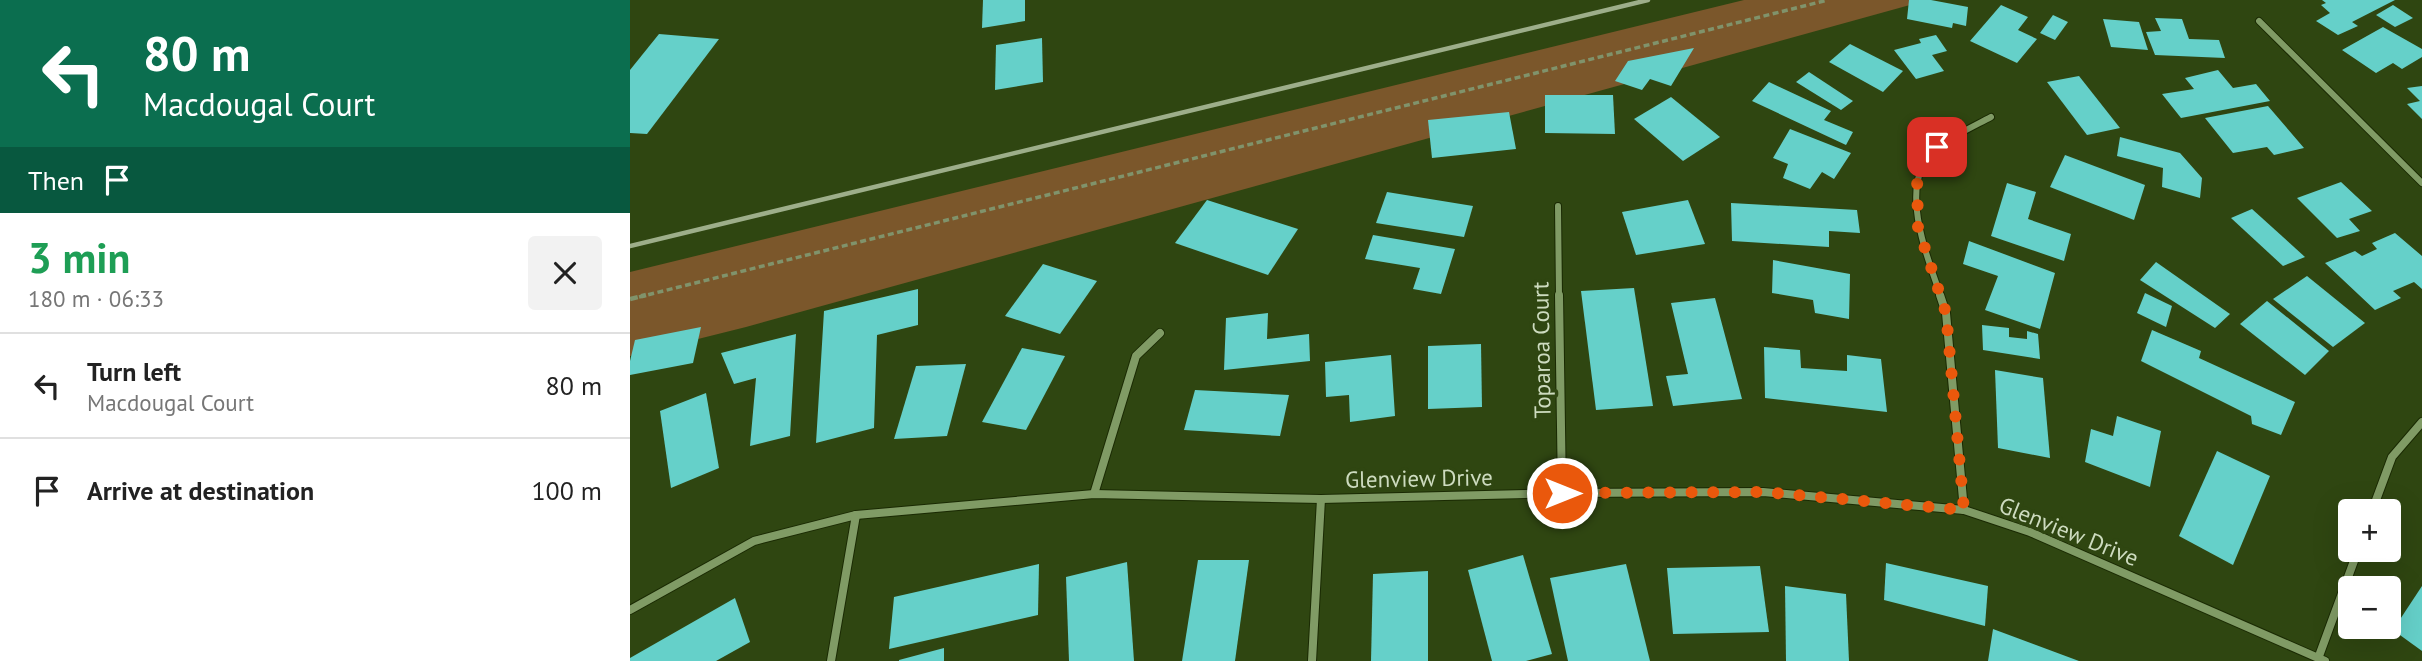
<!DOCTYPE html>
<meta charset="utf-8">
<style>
:root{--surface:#fff;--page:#f2f2f2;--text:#222;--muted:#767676;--line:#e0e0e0}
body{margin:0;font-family:"PT Sans",sans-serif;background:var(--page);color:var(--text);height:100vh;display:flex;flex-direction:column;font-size:26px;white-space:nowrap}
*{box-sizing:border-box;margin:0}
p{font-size:23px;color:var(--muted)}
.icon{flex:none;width:38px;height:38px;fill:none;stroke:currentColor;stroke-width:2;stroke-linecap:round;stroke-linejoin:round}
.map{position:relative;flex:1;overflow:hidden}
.sheet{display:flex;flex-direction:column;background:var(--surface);width:630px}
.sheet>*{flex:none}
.banner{background:#0b6e4f;color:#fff;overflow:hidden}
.fabs{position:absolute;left:1708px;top:499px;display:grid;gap:14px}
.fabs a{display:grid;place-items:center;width:63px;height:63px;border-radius:7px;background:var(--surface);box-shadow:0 7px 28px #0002;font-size:35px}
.pin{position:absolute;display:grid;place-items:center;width:60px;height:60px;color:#fff;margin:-30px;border-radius:14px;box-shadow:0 4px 10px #0006}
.me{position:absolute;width:77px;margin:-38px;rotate:90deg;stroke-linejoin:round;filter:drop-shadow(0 0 5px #0008)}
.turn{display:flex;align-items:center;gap:24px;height:147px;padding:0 28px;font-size:32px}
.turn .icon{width:91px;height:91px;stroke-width:2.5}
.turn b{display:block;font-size:49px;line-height:60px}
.then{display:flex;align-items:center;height:66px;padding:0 28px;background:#0003;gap:14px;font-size:26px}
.round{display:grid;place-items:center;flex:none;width:74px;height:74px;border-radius:7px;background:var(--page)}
.overview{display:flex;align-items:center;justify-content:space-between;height:119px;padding:0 28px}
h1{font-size:42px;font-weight:800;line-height:52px;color:#1e9e55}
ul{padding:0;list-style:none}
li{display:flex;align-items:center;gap:21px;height:105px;padding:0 28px;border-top:2px solid var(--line)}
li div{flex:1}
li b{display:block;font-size:26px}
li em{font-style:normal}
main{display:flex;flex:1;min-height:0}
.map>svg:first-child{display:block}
.green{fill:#7b572b}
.building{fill:#65d0c9}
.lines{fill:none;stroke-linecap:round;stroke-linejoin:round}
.minor-far1-casing{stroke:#1a2a03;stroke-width:8}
.minor-casing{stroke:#1a2a03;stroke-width:10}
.path-far1{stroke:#80936b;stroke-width:3.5;stroke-dasharray:6 3.5;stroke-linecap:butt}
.path{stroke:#80936b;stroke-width:4.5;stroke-dasharray:8 3.5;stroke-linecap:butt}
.minor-far1{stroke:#809b65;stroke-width:6}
.minor{stroke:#809b65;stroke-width:8}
.rail{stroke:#9dae8a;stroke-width:4.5}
.route{stroke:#ea580c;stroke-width:12;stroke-dasharray:0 21.6}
.labels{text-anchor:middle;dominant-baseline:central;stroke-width:7;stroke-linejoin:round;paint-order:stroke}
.street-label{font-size:23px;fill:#cddbbf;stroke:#2f4611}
</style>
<main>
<section class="sheet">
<div class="banner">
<div class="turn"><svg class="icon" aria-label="left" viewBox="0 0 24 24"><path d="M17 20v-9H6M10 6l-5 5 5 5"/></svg><div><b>80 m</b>Macdougal Court</div></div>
<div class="then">Then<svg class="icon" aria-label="arrive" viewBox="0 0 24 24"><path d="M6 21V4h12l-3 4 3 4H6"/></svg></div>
</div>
<div class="overview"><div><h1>3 min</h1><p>180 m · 06:33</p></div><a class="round"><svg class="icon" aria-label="close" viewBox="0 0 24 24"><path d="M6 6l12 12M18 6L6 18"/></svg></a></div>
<ul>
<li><svg class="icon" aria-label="left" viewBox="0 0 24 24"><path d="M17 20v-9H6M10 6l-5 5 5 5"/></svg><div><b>Turn left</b><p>Macdougal Court</p></div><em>80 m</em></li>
<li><svg class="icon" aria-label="arrive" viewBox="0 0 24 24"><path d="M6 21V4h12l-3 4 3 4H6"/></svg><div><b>Arrive at destination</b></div><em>100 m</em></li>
</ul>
</section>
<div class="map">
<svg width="1792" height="661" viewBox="0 0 1792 661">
<rect width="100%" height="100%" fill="#2f4611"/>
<!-- green -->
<path class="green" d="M1114 0H1298L116 327 0 356V272Z"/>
<!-- building -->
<g class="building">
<path d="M353 0H395V21L352 28Z"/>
<path d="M1279 0H1301L1338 7 1336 26 1323 23 1322 28 1277 19Z"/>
<path d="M1692 0H1765L1722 22 1728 26 1708 35 1686 21 1700 13 1691 5 1696 3Z"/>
<path d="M1371 5 1398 17 1388 30 1407 39 1387 63 1340 41Z"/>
<path d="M1763 5 1783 18 1765 27 1746 15Z"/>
<path d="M1423 15 1438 22 1425 40 1410 33Z"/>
<path d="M1525 18 1552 19 1559 39 1589 40 1595 58 1525 55 1516 32 1531 31Z"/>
<path d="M1473 19 1509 22 1518 50 1481 47Z"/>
<path d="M1753 27 1792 49V57L1772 69 1763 63 1746 73 1712 50Z"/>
<path d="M29 34 89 39 17 134 0 133V70Z"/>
<path d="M1306 35 1317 51 1302 55 1314 71 1286 79 1264 50 1291 43 1289 39Z"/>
<path d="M412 38 413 82 365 90 366 45Z"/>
<path d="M1220 44 1273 71 1253 92 1199 62Z"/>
<path d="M1064 48 1041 86 1020 79 1012 90 985 81 998 61Z"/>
<path d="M1588 70 1603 88 1626 84 1640 101 1551 118 1532 94 1564 89 1555 78Z"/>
<path d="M1179 72 1223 101 1211 110 1166 82Z"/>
<path d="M1449 76 1490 128 1457 135 1417 82Z"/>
<path d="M1139 82 1201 111 1194 120 1223 132 1216 145 1122 101Z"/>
<path d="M1792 86V119L1777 104 1790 101 1777 88Z"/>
<path d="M915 95H983L985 134 915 133Z"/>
<path d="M1041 97 1090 137 1053 161 1004 119Z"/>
<path d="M1638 106 1674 148 1644 155 1637 147 1603 153 1575 118Z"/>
<path d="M879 112 886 149 802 158 798 120Z"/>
<path d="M1160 129 1221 153 1204 179 1192 172 1180 189 1153 178 1158 164 1143 158Z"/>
<path d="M1490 137 1550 153 1572 178 1570 198 1532 187 1533 168 1487 156Z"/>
<path d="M1435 155 1515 185 1504 220 1420 187Z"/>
<path d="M1711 182 1742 211 1719 219 1730 231 1707 238 1667 198Z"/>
<path d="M1377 183 1406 192 1398 219 1441 234 1434 261 1361 236Z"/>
<path d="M757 192 843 206 834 237 746 223Z"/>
<path d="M577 200 668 229 638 275 545 243Z"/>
<path d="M1058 200 1075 244 1006 255 992 212Z"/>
<path d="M1101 203 1227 210 1230 233 1199 231V247L1102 241Z"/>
<path d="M1622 209 1675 257 1653 266 1601 218Z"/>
<path d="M1765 233 1792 256V289L1784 282 1763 291 1771 298 1745 310 1695 263 1725 251 1732 256 1747 249 1742 243Z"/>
<path d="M743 235 825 249 811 294 783 289 790 268 735 259Z"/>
<path d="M1339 241 1425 273 1410 329 1355 310 1368 276 1333 264Z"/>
<path d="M1143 260 1220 274 1219 319 1185 313 1183 300 1142 293Z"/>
<path d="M1526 262 1600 314 1585 328 1510 280Z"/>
<path d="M413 264 467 281 430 334 375 316Z"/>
<path d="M1677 276 1735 323 1703 347 1643 299Z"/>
<path d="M1004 288 1023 406 966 410 951 291Z"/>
<path d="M288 289V325L247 335 244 428 186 443 194 311Z"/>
<path d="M1515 293 1542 306 1536 327 1507 313Z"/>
<path d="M1085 298 1112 399 1043 406 1036 376 1058 374 1041 303Z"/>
<path d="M1637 301 1699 351 1675 375 1610 324Z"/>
<path d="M638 313 637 339 679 334 680 361 594 370 596 318Z"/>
<path d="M1352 325 1379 328V337L1397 339V331L1408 334 1410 359 1353 350Z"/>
<path d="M71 327 63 363 0 375V361L5 340Z"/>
<path d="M1522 330 1571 351 1569 358 1665 402 1651 435 1622 424 1621 416 1511 361Z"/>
<path d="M166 334 160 436 120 446 126 378 104 384 91 353Z"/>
<path d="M851 344 852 407 798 409V346Z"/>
<path d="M1134 347 1170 350 1171 368 1217 371V355L1251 359 1257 412 1135 398Z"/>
<path d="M392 348 435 356 396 430 352 422Z"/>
<path d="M761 355 765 416 720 422 719 395 696 397 695 362Z"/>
<path d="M336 364 317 436 264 439 286 366Z"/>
<path d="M1365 370 1413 378 1420 458 1368 448Z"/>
<path d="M565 390 659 395 650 436 554 430Z"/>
<path d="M76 393 89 468 41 488 30 411Z"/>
<path d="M1487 416 1531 431 1520 487 1455 462 1461 429 1483 436Z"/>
<path d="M1587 451 1640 476 1603 565 1549 536Z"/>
<path d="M893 555 922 654 896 661H862L838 570Z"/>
<path d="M568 560H619L605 661H552Z"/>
<path d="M497 562 504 661H439L436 577Z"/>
<path d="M1256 563 1358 586 1355 626 1254 600Z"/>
<path d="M409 564 408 615 259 649 264 597Z"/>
<path d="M996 564 1020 661H938L920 578Z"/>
<path d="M1130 566 1139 632 1043 634 1037 568Z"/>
<path d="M798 571V661H741L743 574Z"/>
<path d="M1155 586 1216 594 1219 661H1156Z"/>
<path d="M1792 586V651L1763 630Z"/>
<path d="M105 598 120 642 86 661H0V658Z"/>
<path d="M1363 629 1449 661H1358Z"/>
<path d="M314 648V661H269V660Z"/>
</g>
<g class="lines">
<!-- minor-far1 casing -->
<g class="minor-far1-casing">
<g id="minor-far1">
<path d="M1629 21 1792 183"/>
<path d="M928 206 929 297"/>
<path d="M1311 297C1297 255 1264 179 1309 146 1325 135 1344 126 1361 117"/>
</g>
</g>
<!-- minor casing -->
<g class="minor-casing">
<g id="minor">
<path d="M929 295 932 493"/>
<path d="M1310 295 1316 313 1334 510"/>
<path d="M464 494 506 356 530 333"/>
<path d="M1742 511 1762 457 1792 422"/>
<path d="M0 610 124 541 226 515 464 494 691 499 932 493 1133 492 1334 510 1400 532 1695 661"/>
<path d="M1689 656 1728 550"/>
<path d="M201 661 226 515"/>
<path d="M682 661 691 499"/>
</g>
</g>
<!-- path-far1 -->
<path class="path-far1" d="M9 297 1198 0"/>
<!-- path -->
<path class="path" d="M0 299 16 295"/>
<!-- minor-far1 -->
<use href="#minor-far1" class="minor-far1"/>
<!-- minor -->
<use href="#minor" class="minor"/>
<!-- rail -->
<path class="rail" d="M0 246 1018 0"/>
</g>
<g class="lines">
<!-- route -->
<path class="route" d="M932 493 1133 492 1334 510 1316 313 1288 227 1287 174 1307 147"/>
</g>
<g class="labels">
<!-- street labels -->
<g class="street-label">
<text transform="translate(911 350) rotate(-91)">Toparoa Court</text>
<text transform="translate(789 478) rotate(-1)">Glenview Drive</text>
<text transform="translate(1439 531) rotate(22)">Glenview Drive</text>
</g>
</g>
</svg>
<div class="fabs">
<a>+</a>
<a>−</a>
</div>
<div class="pin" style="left:1307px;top:147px;background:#d93025"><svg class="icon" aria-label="arrive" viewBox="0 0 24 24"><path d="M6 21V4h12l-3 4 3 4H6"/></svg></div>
<svg class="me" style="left:932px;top:493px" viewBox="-20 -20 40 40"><circle r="17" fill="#ea580c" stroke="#fff" stroke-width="3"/><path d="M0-11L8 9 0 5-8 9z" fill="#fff"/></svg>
</div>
</main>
